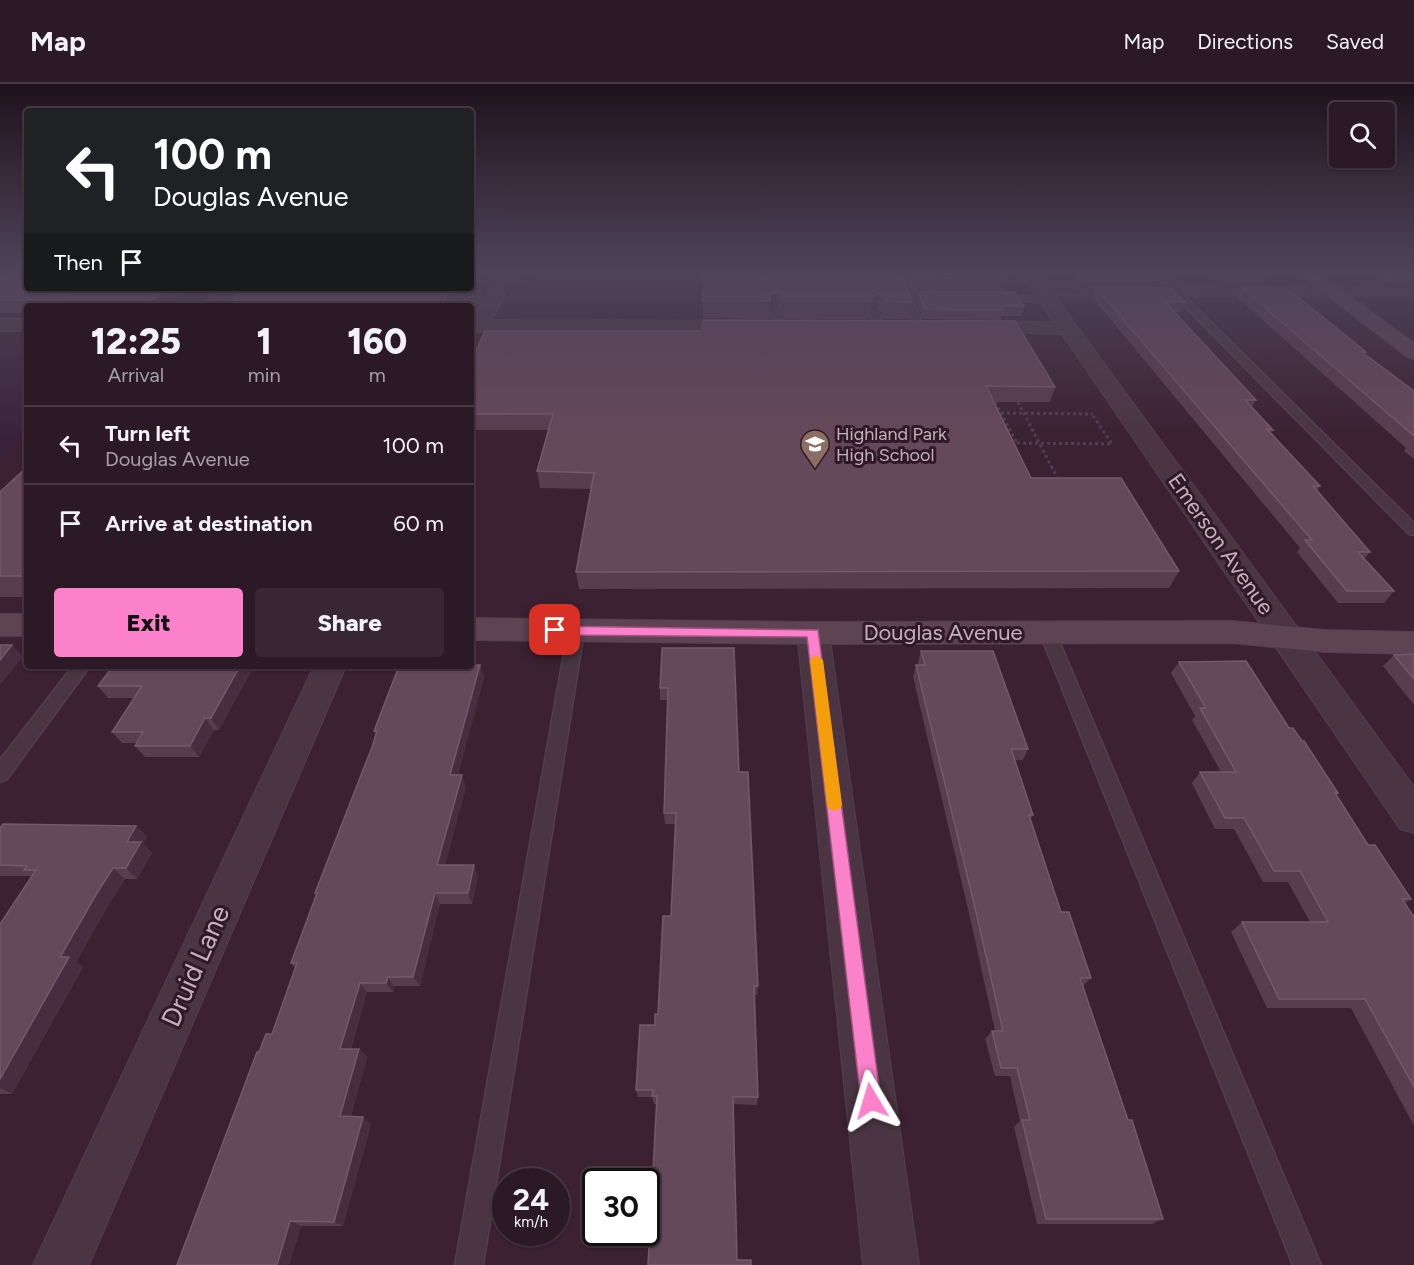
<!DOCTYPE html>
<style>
:root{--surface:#2c1926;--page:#382632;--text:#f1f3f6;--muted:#a6a0a7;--line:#483843;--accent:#fb81cb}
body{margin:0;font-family:Figtree,sans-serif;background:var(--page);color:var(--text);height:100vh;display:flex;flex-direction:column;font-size:22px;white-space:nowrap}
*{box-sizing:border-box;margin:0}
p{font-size:20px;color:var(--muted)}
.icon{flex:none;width:33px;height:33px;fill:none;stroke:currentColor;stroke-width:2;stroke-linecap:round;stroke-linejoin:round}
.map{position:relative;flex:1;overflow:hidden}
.drawer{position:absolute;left:24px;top:219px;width:450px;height:366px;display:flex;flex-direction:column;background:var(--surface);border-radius:6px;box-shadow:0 2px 4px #0004,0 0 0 2px var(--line)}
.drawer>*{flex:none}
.hud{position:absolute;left:24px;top:24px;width:450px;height:183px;border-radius:6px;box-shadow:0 2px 4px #0004,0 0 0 2px var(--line);background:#202124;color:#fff;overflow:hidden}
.fabs{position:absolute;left:1329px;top:18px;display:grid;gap:12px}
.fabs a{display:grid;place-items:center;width:66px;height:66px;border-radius:6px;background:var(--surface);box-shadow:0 2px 4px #0004,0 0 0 2px var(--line);font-size:30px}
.speed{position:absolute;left:492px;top:1084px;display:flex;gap:12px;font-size:30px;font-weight:700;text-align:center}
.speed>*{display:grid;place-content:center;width:78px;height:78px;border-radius:50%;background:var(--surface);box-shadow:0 2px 4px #0004,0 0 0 2px var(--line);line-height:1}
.speed small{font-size:15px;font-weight:400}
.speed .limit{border:3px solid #111;border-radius:9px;background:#fff;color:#111}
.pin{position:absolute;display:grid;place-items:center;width:51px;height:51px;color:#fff;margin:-26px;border-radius:12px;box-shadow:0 3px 9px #0006}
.me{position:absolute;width:66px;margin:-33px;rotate:353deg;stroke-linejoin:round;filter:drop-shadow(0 0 4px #0008)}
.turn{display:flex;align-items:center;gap:21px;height:126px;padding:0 30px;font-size:27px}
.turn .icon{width:78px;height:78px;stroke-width:2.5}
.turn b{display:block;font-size:42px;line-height:51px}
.then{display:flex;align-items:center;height:57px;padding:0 30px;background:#0003;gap:12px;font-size:22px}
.eta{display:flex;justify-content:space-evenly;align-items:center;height:102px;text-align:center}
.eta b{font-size:36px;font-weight:800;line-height:42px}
.action{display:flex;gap:12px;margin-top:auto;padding:12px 30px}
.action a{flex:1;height:69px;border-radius:6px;background:var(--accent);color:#111;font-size:24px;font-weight:800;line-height:69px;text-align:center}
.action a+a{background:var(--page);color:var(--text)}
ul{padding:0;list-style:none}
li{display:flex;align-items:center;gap:18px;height:78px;padding:0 30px;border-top:2px solid var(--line)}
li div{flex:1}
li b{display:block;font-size:22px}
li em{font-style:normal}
header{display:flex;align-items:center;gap:36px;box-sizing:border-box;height:84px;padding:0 30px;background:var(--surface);border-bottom:2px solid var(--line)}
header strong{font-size:28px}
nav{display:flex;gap:33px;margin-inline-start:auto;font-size:21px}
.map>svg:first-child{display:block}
.green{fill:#39233c}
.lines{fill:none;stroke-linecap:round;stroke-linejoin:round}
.lane-casing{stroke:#543e4c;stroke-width:3}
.street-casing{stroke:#543e4c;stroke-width:2}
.secondary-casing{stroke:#543e4c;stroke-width:2}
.path{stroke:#513c54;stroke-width:3;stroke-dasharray:3 3;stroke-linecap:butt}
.lane{fill:#4b3543;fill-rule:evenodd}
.street{fill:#4b3543;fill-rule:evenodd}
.secondary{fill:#5e4353;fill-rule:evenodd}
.wall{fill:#5a3c4f}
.shaded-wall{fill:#492c3f}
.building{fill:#66485b;stroke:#75586b;stroke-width:1.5}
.route{fill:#fb81cb;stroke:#a35484;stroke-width:1.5}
.slow{fill:#f59e0b}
.labels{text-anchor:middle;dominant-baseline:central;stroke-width:6;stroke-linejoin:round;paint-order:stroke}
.far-poi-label{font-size:18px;fill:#c7b0be;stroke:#301a28;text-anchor:start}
.street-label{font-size:22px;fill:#c7b0be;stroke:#301a28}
.near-street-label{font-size:27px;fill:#c7b0be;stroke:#301a28}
</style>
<header>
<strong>Map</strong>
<nav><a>Map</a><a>Directions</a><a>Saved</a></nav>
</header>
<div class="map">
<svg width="1414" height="1181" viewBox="0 0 1414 1181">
<rect width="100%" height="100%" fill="#3b2132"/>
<!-- green -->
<g class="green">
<path d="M532 188H698L697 222H518Z"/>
<path d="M0 261 27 262V350L0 373Z"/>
</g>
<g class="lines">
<!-- lane casing -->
<g class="lane-casing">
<g id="lane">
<path d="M894 188H902L911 210H940L945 213 940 216H913L924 243 922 245 914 243Z"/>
<path d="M1151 188H1160L1414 439V451L1409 450Z"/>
<path d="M996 210 1048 213 1053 216 1048 219 993 215 991 213Z"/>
<path d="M433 213H493L498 216 493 219 430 218V214Z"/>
<path d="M776 227 781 230 783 243 778 246 773 243 771 230Z"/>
<path d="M876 228 881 231 882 245 874 243 871 231Z"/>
<path d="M576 542 582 543 584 547 483 1181H455L568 547 570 543Z"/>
<path d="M1047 542 1053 543 1055 547 1321 1181H1293L1039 547 1041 543Z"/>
<path d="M73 582H90L7 695 0 698V676Z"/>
</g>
</g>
<!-- street casing -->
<g class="street-casing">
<g id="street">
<path d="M498 188H515L492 236 748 237 755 239 758 243 755 247 748 249 471 248V236H473Z"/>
<path d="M1019 188H1037L1046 201 1414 202V212L1054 211 1414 703V749L1400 745 1062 250 966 247 963 243 966 239 973 237 1054 238Z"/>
<path d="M219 204H238L221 222H202Z"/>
<rect x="0" y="235" width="27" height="12"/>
<path d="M813 538 824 541 829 549 919 1181H863L797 549 802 541Z"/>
<path d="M314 582H346L89 1181H33Z"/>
</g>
</g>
<!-- secondary casing -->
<g class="secondary-casing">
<g id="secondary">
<path d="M1297 188H1317L1414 259V275L1407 273Z"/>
<rect x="0" y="530" width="27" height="22"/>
<path d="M471 534 813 538 1232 537 1325 546 1414 548V570L1325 568 1232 559 813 560 471 556Z"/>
</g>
</g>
<!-- path -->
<g class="path">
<path d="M995 318 1017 359"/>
<path d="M1018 318 1059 397"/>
<path d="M1001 329 1093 330"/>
<path d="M1011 359 1112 360 1092 330"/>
</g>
<!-- lane -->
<use href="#lane" class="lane"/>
<!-- street -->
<use href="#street" class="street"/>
<!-- secondary -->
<use href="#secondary" class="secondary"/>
</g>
<!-- wall -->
<g class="wall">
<path d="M0 188 27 204H189L168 222H27V229H0Z"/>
<path d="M901 188 912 218 909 235H884L882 229 877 226 871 229 870 235H784L782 228 777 225 770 229 769 235 703 234V217Z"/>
<path d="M904 188H1008L1009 189 1004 207 912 208Z"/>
<path d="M1071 188H1156L1157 189 1153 199H1080Z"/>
<path d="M1208 188H1266L1268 190 1264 199H1222Z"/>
<path d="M1371 188H1414V200H1389Z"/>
<path d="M244 204H464L460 211H453L454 222H225Z"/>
<path d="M1096 204 1185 218 1181 228H1174L1256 316 1252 323 1273 346 1271 349 1320 402 1317 407 1370 468 1364 475 1394 507 1384 519H1338L1297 468 1300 464 1092 213Z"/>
<path d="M1242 204 1366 268 1365 270 1414 307V375L1404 367 1406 364 1238 214Z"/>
<path d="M918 208 1024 222 1021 232H1001V236L923 235 916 218Z"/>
<path d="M471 278 1055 303 1050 318H994L1031 394 1179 487 1169 504 579 505 576 488 591 405 540 404 537 387 548 346H471Z"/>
<path d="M27 383V513H0V408Z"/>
<path d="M662 564 739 688 758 902 757 911H755L758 1013 757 1021 733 1020 648 1181 657 1020H654L652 1013H638L636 1006 658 930 671 832 675 740H665L664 729 668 616H660V604Z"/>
<path d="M921 567 1028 665 1023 676H1015L1033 731 1030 736 1061 828 1091 894 1083 902 1128 1036 1163 1135 1152 1140H1037L1014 1043 1020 1037 1010 992H995L985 955 992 947H995L971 838 913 593 916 581H919L918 579Z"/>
<path d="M1414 570V621L1383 582 1394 571Z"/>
<path d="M1179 578 1289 644 1302 657 1338 709 1337 711 1368 761 1411 815 1405 819 1414 833V1042L1351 924H1267L1231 848 1242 838H1310L1288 798H1263L1234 745H1215L1192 699 1200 688H1221L1192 636 1195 632 1171 589Z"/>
<path d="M475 581H480L484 593 458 691 466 703 445 781 478 792 472 820H440L420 902H394L393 908H367L351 965H359L367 973 351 1032 371 1040 343 1142H301L289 1181H177L259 968 272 950 295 884 291 879 316 811 315 809 372 663 376 651 374 647Z"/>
<path d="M254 582 219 646H214L199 673H145L135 662 136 659H122L112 648 135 614H108L98 602Z"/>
<path d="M136 742 147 753 143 760 152 769 137 795H125L109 820 76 878 83 883 12 1010H0V840L32 792H0V744Z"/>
</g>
<!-- shaded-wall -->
<g class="shaded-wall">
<path d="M58 204H84L57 215 54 210 55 207Z"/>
<path d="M167 204H189L168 222H157L154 215Z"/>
<path d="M451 204 454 222H441Z"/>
<path d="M459 204H464L460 211Z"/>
<path d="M778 208 777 225 770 229V211Z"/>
<path d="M880 209 877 226 871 229 872 217V213Z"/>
<path d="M27 487V498L22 492Z"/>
<path d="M12 561 23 573 0 601V576Z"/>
<path d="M473 574 476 585 471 582Z"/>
<path d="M480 581 484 593 455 703 450 691Z"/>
<path d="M240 582H254L219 646 211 634Z"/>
<path d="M205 634 214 646 199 673 190 662Z"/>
<path d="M462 691 466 703 442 792 437 781Z"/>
<path d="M136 742 147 753 143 760 152 769 137 795 126 784 127 758Z"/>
<path d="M474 781 478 792 472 820 468 809Z"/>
<path d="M113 784 125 795 109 820 76 878 83 883 12 1010 0 1004V995L60 873 97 809Z"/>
<path d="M435 809 440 820 420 902 413 893Z"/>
<path d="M388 893 394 902 393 908 386 899Z"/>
<path d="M360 899 367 908 348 973 340 965Z"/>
<path d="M359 965 367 973 349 1039 340 1032Z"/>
<path d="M363 1033 371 1040 343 1142 334 1138Z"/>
<path d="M290 1137 301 1142 289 1181H277Z"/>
</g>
<!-- building -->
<g class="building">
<path d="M0 188H27V204H58L55 207 54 210H69L77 204H167L154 215 0 216Z"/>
<path d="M704 188H901L912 218 886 217 885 212 880 209 872 213V217H785L783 211 778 208 770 211V217H703Z"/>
<path d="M914 188H1008L1009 189 916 191Z"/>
<path d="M1082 188H1156L1157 189H1083Z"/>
<path d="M1224 188H1266L1268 190H1226Z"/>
<path d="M1391 188H1414V191L1395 190Z"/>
<path d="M244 204H451L441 222H225Z"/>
<path d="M1096 204H1171L1185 218H1165L1256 316H1245L1273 346 1267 345 1320 402H1313L1370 468H1358L1394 507H1347L1305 456H1312Z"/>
<path d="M1242 204H1287L1366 268H1362L1414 307V352Z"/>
<path d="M918 208H1014L1024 222H1001L1003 226 925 225Z"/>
<path d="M703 236 1015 237 1055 303 986 302 1031 394H1121L1179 487 576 488 594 389 537 387 553 330H471V278L485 247H702Z"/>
<path d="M27 383V487L22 492H0V408Z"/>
<path d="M0 561H12L0 576Z"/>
<path d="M662 564H734L739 688H748L758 902H754L758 1013H733L737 1176H751V1181H648L657 1012H652L653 1006H636L640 941H655V930H658L663 832H671L676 729H664L668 604H660Z"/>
<path d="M921 567H993L1028 665H1011L1033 731H1029L1061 828H1069L1091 894H1080L1128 1036H1132L1163 1135H1046L1022 1036H1030L1017 984H1001L992 947H1003L976 828 916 581H925Z"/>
<path d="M1414 570V595L1394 571Z"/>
<path d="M1246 577 1289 644H1293L1302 657H1304L1338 709H1335L1368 761H1375L1411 815H1402L1414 833V1003L1365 915H1279L1242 838H1328L1300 787H1274L1244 734H1225L1200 688H1236L1200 624H1206L1179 578Z"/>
<path d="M471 581H480L450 691H462L437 781H474L468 809H435L413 893H388L386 899H360L340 965H359L340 1032 363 1033 334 1138 290 1137 277 1181H177L257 968H259L266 950H272L297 879H291L317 809H315L372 663 377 647H374L399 582Z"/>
<path d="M113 582H240L211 634H205L190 662H135L143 648H112L142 602H98Z"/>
<path d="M3 740 136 742 127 758H141L126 784H113L97 809 60 873H69L0 995V840L36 786H24L27 782 0 781V744Z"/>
</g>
<!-- sky -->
<linearGradient id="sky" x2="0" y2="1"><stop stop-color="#20121c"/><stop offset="0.53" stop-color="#4f435a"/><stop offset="1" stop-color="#4f435a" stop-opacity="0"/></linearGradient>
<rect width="1414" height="353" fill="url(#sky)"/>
<!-- route -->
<path class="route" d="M555 542 818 546 881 1017 878 1024 871 1027 864 1024 861 1017 807 553 555 551 549 546Z"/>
<!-- slow -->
<path class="slow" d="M816 571 823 576 842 721 840 725 834 727 829 725 827 721 810 576Z"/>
<!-- icons -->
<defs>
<g id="school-pin" transform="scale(1.5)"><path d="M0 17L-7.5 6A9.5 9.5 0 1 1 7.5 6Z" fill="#8d6e63" stroke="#301a28"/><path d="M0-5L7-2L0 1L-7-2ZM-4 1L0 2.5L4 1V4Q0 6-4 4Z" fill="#fff"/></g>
</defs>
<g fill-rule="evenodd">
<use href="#school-pin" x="815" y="360"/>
</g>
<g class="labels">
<!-- far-poi labels -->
<g class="far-poi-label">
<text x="836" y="350">Highland Park<tspan x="836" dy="21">High School</tspan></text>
</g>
<!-- street labels -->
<g class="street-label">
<text transform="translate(1221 460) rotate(55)">Emerson Avenue</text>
<text x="943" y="548">Douglas Avenue</text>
</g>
<!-- near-street labels -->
<g class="near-street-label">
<text transform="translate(195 882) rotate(-66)">Druid Lane</text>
</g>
</g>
</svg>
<div class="fabs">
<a><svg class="icon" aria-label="search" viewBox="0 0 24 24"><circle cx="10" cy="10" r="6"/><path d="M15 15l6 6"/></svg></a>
</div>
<div class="speed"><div>24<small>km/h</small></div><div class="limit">30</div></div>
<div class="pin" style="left:555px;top:546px;background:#d93025"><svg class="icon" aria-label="arrive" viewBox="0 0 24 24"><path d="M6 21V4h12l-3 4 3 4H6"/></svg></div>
<svg class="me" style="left:871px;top:1017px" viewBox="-20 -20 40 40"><path d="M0-17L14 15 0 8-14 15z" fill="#fb81cb" stroke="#fff" stroke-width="4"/></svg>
<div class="hud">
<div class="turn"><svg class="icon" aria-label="left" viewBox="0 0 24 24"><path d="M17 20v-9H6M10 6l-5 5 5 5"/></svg><div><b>100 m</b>Douglas Avenue</div></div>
<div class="then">Then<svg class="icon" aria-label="arrive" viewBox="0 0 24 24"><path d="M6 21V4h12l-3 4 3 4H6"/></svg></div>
</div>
<section class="drawer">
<div class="eta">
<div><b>12:25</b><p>Arrival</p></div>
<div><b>1</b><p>min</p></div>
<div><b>160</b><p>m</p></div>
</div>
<ul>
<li><svg class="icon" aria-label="left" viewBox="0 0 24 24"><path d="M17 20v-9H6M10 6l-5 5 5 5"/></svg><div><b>Turn left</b><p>Douglas Avenue</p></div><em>100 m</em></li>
<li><svg class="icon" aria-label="arrive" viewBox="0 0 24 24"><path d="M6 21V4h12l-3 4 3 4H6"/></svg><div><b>Arrive at destination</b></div><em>60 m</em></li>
</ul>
<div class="action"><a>Exit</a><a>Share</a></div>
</section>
</div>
